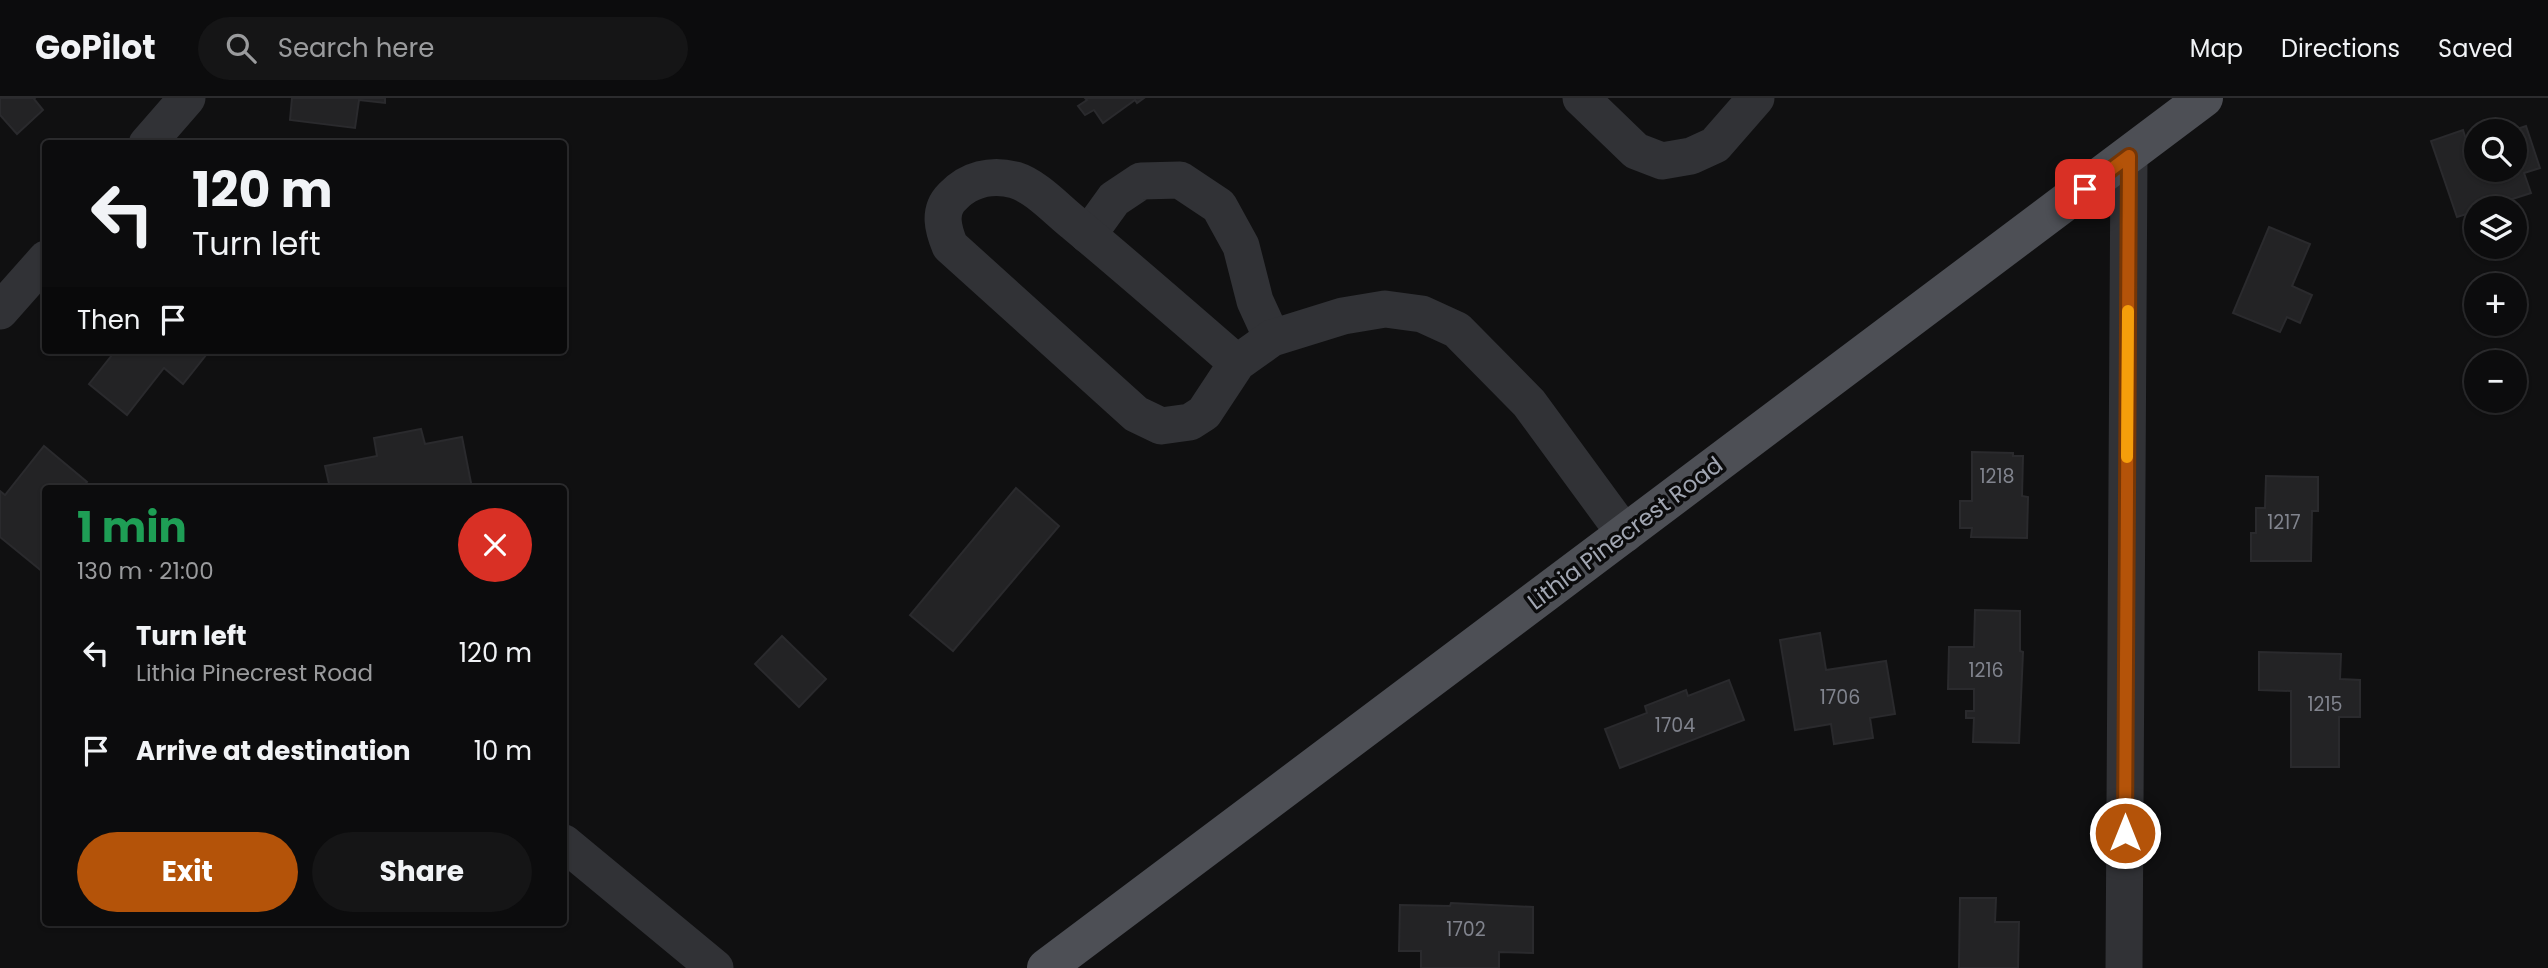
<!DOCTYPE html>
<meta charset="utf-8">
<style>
:root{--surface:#0c0c0d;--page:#151516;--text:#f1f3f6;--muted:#9a9b9d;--line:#2c2c2e;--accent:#b45309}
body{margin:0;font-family:Poppins,sans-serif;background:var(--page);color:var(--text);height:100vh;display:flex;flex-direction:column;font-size:26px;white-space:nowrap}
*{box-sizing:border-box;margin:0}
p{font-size:23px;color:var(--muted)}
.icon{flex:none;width:38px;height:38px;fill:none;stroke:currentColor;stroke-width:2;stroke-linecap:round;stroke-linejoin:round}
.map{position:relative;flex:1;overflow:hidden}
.side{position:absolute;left:42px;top:387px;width:525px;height:441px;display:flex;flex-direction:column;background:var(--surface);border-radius:7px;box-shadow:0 2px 5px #0004,0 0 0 2px var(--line)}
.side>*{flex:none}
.top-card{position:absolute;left:42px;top:42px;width:525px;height:214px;border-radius:7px;box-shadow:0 2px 5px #0004,0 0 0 2px var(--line);background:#0c0c0d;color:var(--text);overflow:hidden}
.buttons{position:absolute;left:2464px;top:21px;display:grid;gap:14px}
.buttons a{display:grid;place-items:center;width:63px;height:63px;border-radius:50%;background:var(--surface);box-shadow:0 2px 5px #0004,0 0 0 2px var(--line);font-size:35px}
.pin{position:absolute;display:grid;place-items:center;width:60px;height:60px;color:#fff;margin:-30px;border-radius:14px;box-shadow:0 4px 10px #0006}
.me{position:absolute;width:77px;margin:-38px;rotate:0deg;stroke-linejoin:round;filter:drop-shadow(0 0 5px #0008)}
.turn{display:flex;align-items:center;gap:24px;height:147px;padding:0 35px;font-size:32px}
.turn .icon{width:91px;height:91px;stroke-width:2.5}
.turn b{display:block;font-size:49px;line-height:60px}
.then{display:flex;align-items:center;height:66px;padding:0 35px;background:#0003;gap:14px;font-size:26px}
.round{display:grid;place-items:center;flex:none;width:74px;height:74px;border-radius:37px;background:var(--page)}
.overview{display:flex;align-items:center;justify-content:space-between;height:119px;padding:0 35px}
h1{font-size:42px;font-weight:700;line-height:52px;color:#1e9e55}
.cta{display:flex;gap:14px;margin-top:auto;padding:14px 35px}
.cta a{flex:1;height:80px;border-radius:42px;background:var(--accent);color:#fff;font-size:28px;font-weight:700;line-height:80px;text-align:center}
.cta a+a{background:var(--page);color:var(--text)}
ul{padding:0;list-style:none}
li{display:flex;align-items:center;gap:21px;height:98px;padding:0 35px}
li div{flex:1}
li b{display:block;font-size:26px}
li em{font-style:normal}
header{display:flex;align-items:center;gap:42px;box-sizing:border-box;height:98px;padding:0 35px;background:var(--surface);border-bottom:2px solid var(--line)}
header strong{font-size:33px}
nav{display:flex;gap:38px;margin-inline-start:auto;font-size:24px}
.search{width:490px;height:63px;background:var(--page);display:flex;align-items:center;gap:18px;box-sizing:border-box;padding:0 24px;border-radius:38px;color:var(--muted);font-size:26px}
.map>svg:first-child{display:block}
.building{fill:#232325;stroke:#2a2a2d;stroke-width:2}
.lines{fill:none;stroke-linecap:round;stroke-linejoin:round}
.minor{stroke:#313236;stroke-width:37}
.major{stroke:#4d4f55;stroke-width:38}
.route-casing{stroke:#753606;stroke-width:18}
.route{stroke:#b45309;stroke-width:12}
.slow{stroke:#f59e0b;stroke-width:12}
.labels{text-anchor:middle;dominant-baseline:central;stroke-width:7;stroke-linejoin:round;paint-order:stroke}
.number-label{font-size:19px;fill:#81848e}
.street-label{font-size:23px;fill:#a1a6b2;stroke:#0b0b0c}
</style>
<header>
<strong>GoPilot</strong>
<div class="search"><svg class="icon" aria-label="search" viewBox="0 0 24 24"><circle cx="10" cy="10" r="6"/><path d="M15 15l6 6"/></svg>Search here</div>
<nav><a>Map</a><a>Directions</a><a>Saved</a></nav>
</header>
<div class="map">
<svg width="2548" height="870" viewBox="0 0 2548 870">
<rect width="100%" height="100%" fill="#101011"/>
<!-- building -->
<g class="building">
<path d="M0 0H35L34 1 43 12 17 36 0 17Z"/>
<path d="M292 0H385V5L359 2 355 30 290 22Z"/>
<path d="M1085 0H1144L1137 5 1135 2 1103 25 1094 12 1085 17 1078 8 1087 2Z"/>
<path d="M2526 28 2540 70 2524 75 2531 95 2484 110H2476V113L2457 119 2431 43 2463 32 2468 48 2476 45V72H2515V33H2511Z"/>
<path d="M2269 129 2310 146 2292 188 2312 197 2300 225 2287 219 2280 234 2233 215Z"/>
<path d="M116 252H210L183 286 164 270 127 317 89 286Z"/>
<path d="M421 331 425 346 462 339 472 390H330L325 368 377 358 374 340Z"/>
<path d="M44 348 87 384 82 390H46V470L43 474 0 439V393L5 397Z"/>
<path d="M1972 354 2013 355V358H2023L2022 398 2028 399 2027 440 1971 439 1972 430H1960V403H1972Z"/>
<path d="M2266 378 2318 379V413H2312L2311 463H2251V435H2256V410H2265Z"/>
<path d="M1016 390 1059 428 953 553 910 517Z"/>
<path d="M1975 512 2020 513V553L2023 554 2019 645 1973 644 1974 620H1966V613H1974V591H1948L1949 549H1974Z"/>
<path d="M1820 535 1826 572 1886 563 1895 616 1870 620 1873 640 1834 646 1831 626 1795 632 1780 542Z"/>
<path d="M782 538 826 581 799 609 755 566Z"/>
<path d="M2259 554 2341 556 2340 581 2360 582V619H2339V669H2291V593L2259 592Z"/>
<path d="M1729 582 1744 622 1620 670 1605 631 1647 615 1645 608 1686 592 1688 598Z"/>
<path d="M1960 800H1996L1995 824H2019L2018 870H1959Z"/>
<path d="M1451 805 1533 809V855L1499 854V870H1421V853H1399L1400 807 1450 808Z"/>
</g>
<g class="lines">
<!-- minor -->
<g class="minor">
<path d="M1581 0 1636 53 1662 63 1691 58 1715 47 1756 0"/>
<path d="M147 46 187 0"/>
<path d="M1088 137 1114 101 1141 83 1180 82 1219 108 1241 148 1255 203 1272 240"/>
<path d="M0 213 46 161"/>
<path d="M1237 265C1183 218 1129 171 1075 126 1057 112 1037 89 1015 82 991 76 969 81 952 99 938 113 943 131 950 148L1136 316 1161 328 1190 324 1204 315 1237 265 1272 240 1343 218 1385 211 1422 216 1457 232 1529 305 1625 436"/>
<path d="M564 745 715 870"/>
<path d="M2124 870 2129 58"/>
</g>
<!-- major -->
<path class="major" d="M1046 870 2204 0"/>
</g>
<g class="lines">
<!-- route casing -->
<g class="route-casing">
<path id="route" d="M2085 91 2129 58 2125 735"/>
</g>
<!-- route -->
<use href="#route" class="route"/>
<!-- slow -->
<path class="slow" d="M2127 359 2128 213"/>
</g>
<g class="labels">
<!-- number labels -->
<g class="number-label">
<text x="1997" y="378">1218</text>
<text x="2284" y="424">1217</text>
<text x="1986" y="572">1216</text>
<text x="1840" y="599">1706</text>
<text x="2325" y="606">1215</text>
<text x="1675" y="627">1704</text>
<text x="1466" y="831">1702</text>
</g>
<!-- street labels -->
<g class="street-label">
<text transform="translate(1625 435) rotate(-37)">Lithia Pinecrest Road</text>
</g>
</g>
</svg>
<div class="buttons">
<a><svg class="icon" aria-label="search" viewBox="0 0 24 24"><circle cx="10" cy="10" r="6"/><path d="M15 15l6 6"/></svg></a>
<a><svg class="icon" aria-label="layers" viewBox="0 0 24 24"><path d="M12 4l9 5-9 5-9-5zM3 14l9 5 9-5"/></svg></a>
<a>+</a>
<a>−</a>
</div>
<div class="pin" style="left:2085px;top:91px;background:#d93025"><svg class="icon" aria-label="arrive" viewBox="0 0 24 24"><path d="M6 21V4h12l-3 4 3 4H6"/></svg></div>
<svg class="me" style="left:2125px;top:735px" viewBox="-20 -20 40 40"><circle r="17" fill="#b45309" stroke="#fff" stroke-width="3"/><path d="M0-11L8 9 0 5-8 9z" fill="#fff"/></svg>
<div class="top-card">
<div class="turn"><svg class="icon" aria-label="left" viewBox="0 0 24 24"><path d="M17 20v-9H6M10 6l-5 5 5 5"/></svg><div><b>120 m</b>Turn left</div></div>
<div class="then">Then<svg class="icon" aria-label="arrive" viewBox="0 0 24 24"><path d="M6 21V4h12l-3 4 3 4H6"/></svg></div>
</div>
<section class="side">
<div class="overview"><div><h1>1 min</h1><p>130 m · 21:00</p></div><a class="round" style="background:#d93025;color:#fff"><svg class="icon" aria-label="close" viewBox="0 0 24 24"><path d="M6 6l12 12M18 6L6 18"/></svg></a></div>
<ul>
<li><svg class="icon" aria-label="left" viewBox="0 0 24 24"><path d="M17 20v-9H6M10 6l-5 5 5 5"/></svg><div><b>Turn left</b><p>Lithia Pinecrest Road</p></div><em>120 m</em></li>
<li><svg class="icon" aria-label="arrive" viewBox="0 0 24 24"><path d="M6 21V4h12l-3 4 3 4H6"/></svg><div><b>Arrive at destination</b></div><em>10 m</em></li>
</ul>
<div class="cta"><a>Exit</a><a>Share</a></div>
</section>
</div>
